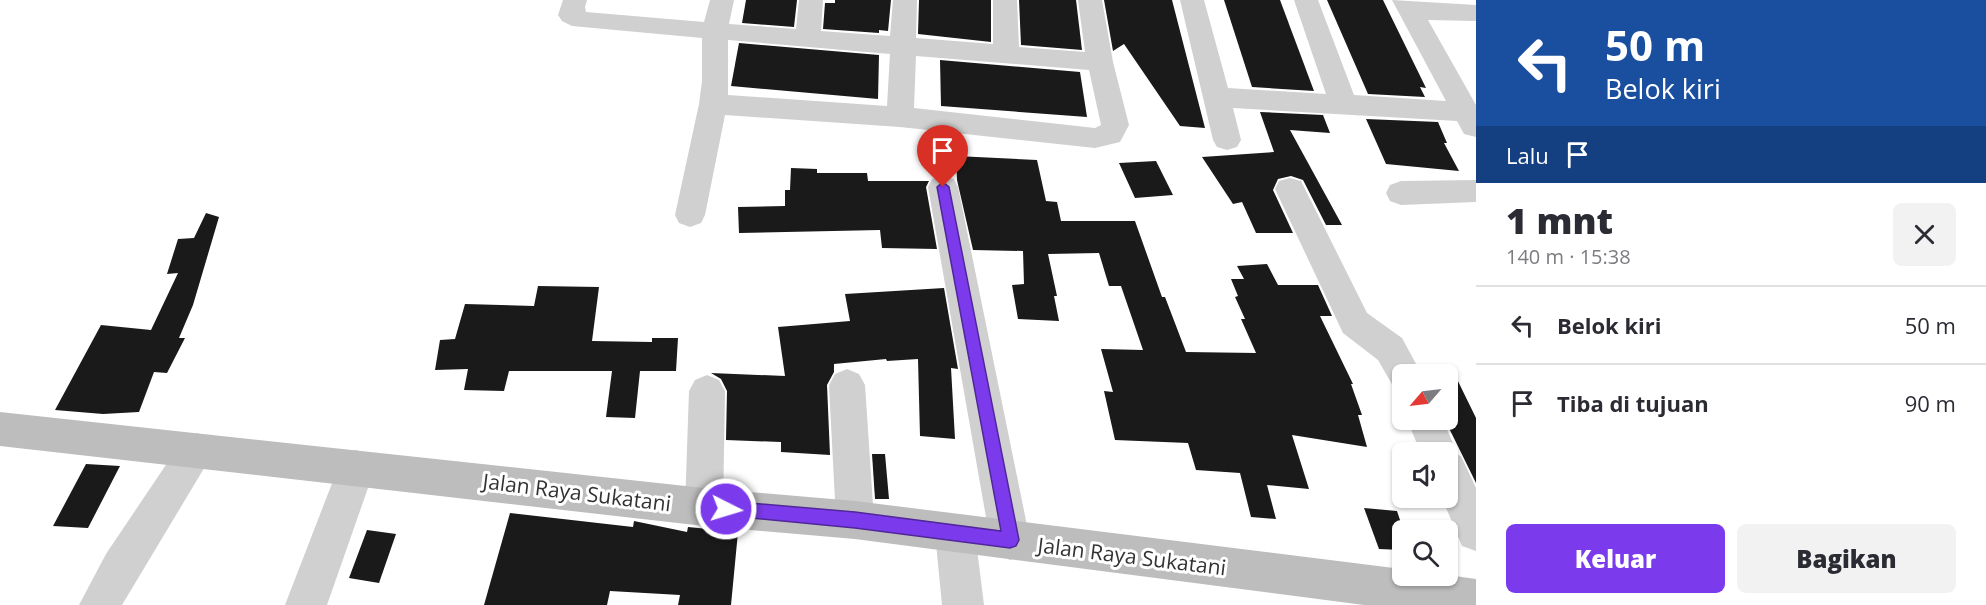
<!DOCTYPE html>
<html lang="id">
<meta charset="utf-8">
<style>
:root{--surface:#fff;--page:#f2f2f3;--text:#2b2b33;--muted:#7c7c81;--line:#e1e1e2;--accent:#7c3aed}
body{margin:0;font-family:"Open Sans",sans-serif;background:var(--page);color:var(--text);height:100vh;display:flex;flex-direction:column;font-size:22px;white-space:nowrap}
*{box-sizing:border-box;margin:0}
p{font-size:20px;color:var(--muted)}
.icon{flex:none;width:33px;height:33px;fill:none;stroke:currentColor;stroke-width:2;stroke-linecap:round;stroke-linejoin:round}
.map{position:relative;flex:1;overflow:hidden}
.drawer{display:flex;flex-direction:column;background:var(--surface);width:510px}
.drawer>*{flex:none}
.guide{background:#1a4fa0;color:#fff;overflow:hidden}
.needle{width:39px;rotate:242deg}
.fabs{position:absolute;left:1392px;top:364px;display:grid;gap:12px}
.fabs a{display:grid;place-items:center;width:66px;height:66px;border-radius:9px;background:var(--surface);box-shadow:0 2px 4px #0004;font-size:30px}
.pin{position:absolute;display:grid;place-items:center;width:51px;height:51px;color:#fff;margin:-62px -26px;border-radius:50% 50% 50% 0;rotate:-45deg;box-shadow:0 0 6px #0007}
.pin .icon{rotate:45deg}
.me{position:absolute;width:66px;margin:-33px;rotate:95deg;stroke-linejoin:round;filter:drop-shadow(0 0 4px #0008)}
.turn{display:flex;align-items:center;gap:21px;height:126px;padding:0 30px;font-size:27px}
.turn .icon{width:78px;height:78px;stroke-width:2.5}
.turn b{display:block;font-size:42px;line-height:51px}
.then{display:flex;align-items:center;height:57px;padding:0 30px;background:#0003;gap:12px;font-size:22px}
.round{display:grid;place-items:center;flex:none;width:63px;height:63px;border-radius:9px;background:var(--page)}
.overview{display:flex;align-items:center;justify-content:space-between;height:102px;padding:0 30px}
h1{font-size:36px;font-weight:800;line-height:45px}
.primary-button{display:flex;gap:12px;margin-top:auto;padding:12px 30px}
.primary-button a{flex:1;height:69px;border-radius:9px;background:var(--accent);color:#fff;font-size:24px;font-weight:800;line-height:69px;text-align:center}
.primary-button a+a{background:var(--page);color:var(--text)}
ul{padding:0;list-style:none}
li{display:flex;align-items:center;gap:18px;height:78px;padding:0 30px;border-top:2px solid var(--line)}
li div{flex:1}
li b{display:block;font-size:22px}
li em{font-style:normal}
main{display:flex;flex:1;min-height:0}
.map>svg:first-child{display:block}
.building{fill:#1a1a1a}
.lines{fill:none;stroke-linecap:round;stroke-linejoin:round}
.minor{fill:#d0d0d0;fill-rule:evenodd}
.secondary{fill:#bdbdbd;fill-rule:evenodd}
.route{fill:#7c3aed;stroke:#51269a;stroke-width:1.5}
.labels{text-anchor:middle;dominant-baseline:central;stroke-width:6;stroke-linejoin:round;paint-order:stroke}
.street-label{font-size:21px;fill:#333;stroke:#fff}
</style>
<main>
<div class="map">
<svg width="1476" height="605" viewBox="0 0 1476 605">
<rect width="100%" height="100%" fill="#fff"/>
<!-- building -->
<g class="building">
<path d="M746 0H797L794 27 742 23Z"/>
<path d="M835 0H891L888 31 879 30V33L823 29 825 3H835Z"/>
<path d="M919 0H991V42L918 34Z"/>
<path d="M1019 0H1076L1082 50 1021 45Z"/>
<path d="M1104 0H1172L1205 128 1180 126 1124 44 1113 51Z"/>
<path d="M1224 0H1280L1314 91 1252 87Z"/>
<path d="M1327 0H1383L1426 88 1420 87 1425 97 1368 94Z"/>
<path d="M739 43 879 55 878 99 731 86Z"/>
<path d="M940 60 1080 72 1087 117 941 106Z"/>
<path d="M1260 112 1323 115 1330 133 1290 130 1342 225H1326L1303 180 1291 176 1278 179 1273 190 1293 233H1256L1242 202 1233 204 1202 157 1274 152Z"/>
<path d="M1366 119 1438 122 1447 143H1444L1459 171 1386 164Z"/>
<path d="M956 156 1037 160 1046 201 1057 202 1061 221H1135L1162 297H1165L1186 352 1256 353 1241 319H1245L1235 297 1238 296 1231 279H1244L1237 266 1267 264 1278 285H1318L1332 316H1320L1353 384H1351L1362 415H1358L1367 447 1292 435 1309 489 1267 485 1276 519 1251 517 1240 473 1196 470 1188 443 1115 440 1104 391 1113 392 1101 349 1143 350 1121 286H1109L1099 253 1048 254 1057 296H1054L1059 321 1018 319 1012 285 1024 284 1023 251 973 250 957 180Z"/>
<path d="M1156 161 1173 195 1135 198 1119 163Z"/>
<path d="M791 168 817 169V173H867L868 181H929L926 187 937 249 882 248 880 230 739 233 738 207 785 206V190H790Z"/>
<path d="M206 213 219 217 193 305 179 338H185L167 373 154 372 139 412 103 414 55 410 101 325 151 330 178 273 167 274 178 239 194 238Z"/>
<path d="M538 286 599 287 592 341 652 342V338H678L676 371H640L635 418 606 417 612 371H509L504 391 464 390 468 369 435 370 440 340 455 339 465 304 534 306Z"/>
<path d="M944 288 958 369 951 368 955 439 920 436 918 359 887 361 886 359 834 364V372L827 385 830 455 781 452V442L726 440 727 391 721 379 711 373 785 376 778 327 850 321 845 294Z"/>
<path d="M1423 372 1454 373 1476 418V483L1445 420H1448V375H1424Z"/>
<path d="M872 454H885L889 499H875Z"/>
<path d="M86 464 120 466 88 528 53 526Z"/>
<path d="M1364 508 1397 511 1402 526V550L1379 549Z"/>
<path d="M510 513 633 527 634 521 687 532 688 527 738 532 731 605H678L680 595 610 591 607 605H484Z"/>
<path d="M367 530 396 534 379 583 349 578Z"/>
</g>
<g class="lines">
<!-- minor -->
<g class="minor">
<path d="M563 0H587L585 7 586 12 704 22 710 0H734L729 24 796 29 799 0H823L821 31 890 36 893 0H917L916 38 993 44V0H1017L1019 47 1085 52 1078 0H1102L1113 62 1129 125 1120 142 1095 148 900 127 725 115 705 215 701 223 690 227 679 223 675 215 699 104 702 81V38L572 26 562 21 558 15ZM728 40 890 54 887 106 728 95ZM916 56 1089 70 1101 125 1095 128 914 108Z"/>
<path d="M1180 0H1204L1228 88 1326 94 1294 0H1318L1354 95 1446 101 1392 0 1476 5V21L1428 20 1476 105V137L1464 134 1457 121 1233 108 1241 140 1237 147 1227 150 1217 147 1213 140Z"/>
<path d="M943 176 954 179 958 187 1030 540 1024 554 1010 560 996 554 990 540 928 187 932 179Z"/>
<path d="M1290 178 1301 181 1367 313 1402 338 1422 375H1402V390L1393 386 1378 360 1343 333 1275 189 1279 181Z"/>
<path d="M1476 180V202L1401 205 1390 201 1386 193 1390 185 1401 181Z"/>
<path d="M847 369 859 374 865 385 874 520 869 534 855 539 841 534 836 520 829 385 835 374Z"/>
<path d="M707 375 719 380 725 391 723 507 718 520 704 526 690 520 685 507 689 391 695 380Z"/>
<path d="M1407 420H1443L1458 455 1461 456 1476 488V551L1462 546 1442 498H1448V453H1421Z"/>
<path d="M197 433 210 438 215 450 122 605H79L106 554 184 438Z"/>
<path d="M356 450 369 455 375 468 327 605H285L343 455Z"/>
<path d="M955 514 969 519 975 533 984 605H942L935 533 941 519Z"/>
</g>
<!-- secondary -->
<path class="secondary" d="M0 412 704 488 855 501 1402 569V576L1448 575 1476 579V605H1364L855 539 704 526 0 446Z"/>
</g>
<!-- route -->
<path class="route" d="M943 182 949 187 1019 540 1016 546 1010 548 855 528 720 515 718 509 720 504 726 501 855 512 1001 531 937 187Z"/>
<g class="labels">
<!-- street labels -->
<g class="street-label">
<text transform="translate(577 492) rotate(7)">Jalan Raya Sukatani</text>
<text transform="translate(1132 556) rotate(7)">Jalan Raya Sukatani</text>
</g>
</g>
</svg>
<div class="fabs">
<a><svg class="needle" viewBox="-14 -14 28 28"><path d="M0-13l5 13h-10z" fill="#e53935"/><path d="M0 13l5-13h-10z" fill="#7c7c81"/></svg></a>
<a><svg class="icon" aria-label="sound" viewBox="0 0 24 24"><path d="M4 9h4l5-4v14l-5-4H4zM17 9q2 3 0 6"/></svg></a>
<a><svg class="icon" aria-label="search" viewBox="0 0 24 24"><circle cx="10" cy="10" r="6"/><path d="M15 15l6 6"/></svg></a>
</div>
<div class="pin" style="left:943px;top:187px;background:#d93025"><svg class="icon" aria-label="arrive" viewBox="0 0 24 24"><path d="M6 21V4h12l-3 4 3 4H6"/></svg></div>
<svg class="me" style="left:726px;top:509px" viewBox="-20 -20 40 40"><circle r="17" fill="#7c3aed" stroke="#fff" stroke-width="3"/><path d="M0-11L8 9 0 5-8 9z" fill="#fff"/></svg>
</div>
<section class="drawer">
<div class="guide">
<div class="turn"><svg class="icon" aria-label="left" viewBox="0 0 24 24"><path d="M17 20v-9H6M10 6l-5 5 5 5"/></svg><div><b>50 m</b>Belok kiri</div></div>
<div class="then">Lalu<svg class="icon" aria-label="arrive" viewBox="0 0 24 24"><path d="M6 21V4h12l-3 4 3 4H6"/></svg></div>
</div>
<div class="overview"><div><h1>1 mnt</h1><p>140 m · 15:38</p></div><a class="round"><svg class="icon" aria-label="close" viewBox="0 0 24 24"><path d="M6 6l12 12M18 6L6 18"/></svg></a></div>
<ul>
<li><svg class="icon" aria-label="left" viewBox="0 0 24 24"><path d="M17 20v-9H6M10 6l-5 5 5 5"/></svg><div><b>Belok kiri</b></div><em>50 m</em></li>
<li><svg class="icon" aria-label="arrive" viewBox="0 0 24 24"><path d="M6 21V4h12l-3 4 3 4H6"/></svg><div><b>Tiba di tujuan</b></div><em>90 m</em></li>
</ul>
<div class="primary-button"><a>Keluar</a><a>Bagikan</a></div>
</section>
</main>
